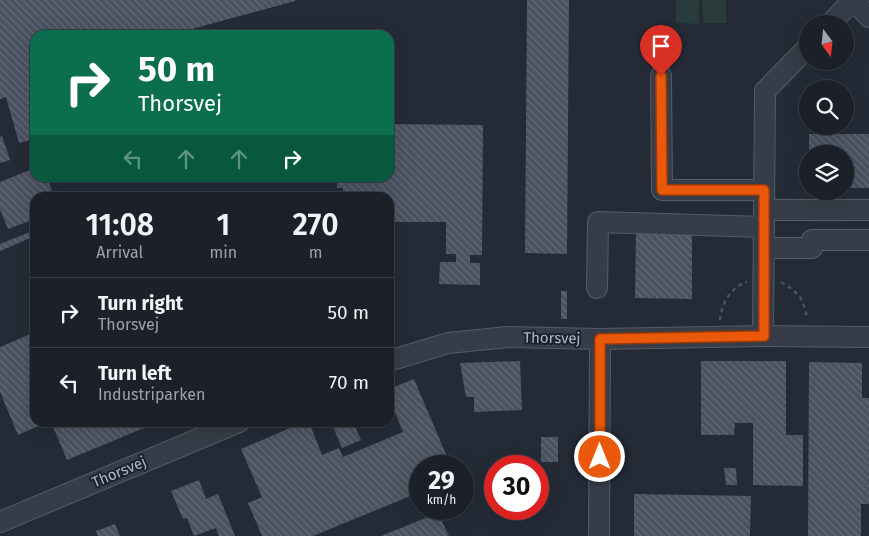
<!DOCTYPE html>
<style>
:root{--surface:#1b2029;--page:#242831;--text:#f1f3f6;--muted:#a0a3a8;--line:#393e46}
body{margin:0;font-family:"Fira Sans",sans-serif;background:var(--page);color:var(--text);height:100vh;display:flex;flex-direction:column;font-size:19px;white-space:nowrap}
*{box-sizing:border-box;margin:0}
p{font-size:16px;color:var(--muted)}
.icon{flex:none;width:28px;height:28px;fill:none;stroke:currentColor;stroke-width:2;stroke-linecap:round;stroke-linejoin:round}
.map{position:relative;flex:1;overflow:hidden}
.side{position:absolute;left:30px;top:192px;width:364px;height:235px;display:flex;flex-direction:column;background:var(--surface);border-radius:15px;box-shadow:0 5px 20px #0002,0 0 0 1px var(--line)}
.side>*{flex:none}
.hud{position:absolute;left:30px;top:30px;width:364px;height:152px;border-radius:15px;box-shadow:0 5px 20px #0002,0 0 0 1px var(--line);background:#0b6e4f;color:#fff;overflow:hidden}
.needle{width:32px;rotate:165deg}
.controls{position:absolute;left:799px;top:15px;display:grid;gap:10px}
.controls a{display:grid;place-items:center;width:55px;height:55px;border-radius:50%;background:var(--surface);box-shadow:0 5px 20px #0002,0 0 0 1px var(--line);font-size:25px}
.speed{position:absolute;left:409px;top:455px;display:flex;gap:10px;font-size:25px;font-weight:700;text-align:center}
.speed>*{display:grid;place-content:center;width:65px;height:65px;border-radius:50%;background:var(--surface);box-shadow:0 5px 20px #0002,0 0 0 1px var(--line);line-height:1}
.speed small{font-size:12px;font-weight:400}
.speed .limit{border:8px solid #d22;background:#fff;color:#111}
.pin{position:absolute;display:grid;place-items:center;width:42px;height:42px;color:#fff;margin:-51px -21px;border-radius:50% 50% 50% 0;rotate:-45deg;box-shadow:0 0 5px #0007}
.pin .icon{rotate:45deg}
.me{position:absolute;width:55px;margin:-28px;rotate:0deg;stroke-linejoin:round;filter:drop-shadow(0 0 4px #0008)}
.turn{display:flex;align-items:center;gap:18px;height:105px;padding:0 25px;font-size:22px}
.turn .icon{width:65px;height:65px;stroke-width:2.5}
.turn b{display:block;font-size:35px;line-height:42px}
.lanes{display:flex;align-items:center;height:48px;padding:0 25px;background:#0003;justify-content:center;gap:25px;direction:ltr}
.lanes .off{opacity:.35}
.eta{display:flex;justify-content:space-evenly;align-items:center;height:85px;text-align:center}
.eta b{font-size:30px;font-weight:600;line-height:35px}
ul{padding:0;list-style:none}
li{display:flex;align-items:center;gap:15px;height:70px;padding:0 25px;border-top:1px solid var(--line)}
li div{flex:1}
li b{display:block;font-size:19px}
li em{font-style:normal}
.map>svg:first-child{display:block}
.pitch{fill:#2a3b3c}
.building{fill:url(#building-back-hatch)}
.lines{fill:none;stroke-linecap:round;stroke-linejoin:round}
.minor-casing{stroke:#555b66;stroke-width:22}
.path{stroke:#47565a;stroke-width:2.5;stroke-dasharray:4 4;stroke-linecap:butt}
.minor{stroke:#373d48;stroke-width:20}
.route-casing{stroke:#983908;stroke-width:12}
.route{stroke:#ea580c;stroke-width:9}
.labels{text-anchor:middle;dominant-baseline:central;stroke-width:4;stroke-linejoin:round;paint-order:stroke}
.street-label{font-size:15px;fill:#b2b8c4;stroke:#1c222d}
</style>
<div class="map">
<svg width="869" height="536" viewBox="0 0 869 536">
<defs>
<pattern id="building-back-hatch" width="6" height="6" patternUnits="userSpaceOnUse" patternTransform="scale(1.25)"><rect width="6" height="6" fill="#4a5261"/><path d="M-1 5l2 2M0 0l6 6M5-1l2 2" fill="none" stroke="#626976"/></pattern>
</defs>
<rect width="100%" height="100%" fill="#242b37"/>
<!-- pitch -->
<g class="pitch">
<path d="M676 0H699V24L676 23Z"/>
<path d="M702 0H726V23H703Z"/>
</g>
<!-- building -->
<g class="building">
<path d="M0 0H295V1L170 35H35V139L19 143 6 97 0 99Z"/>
<path d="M527 0H569L567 254 525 253Z"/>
<path d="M389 124 483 125 482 255H470V263H480V285L439 284 440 262H456V254H446V222H389V198H343V188H337V178H389Z"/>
<path d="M809 134H869V188H845V154H809Z"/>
<path d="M2 136 10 160 0 163V137Z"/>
<path d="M35 168V178H47L55 198H35V219L8 229 0 209V182Z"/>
<path d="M35 230V236L0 251V244Z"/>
<path d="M636 231 692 232V299L635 298Z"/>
<rect x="561" y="291" width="6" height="28"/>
<path d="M35 332V422H47L18 435 0 392V347Z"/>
<path d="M520 361 522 410 474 412V397H466L460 363Z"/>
<path d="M701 361H786V435H803V486L753 485V423H735L734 435H701Z"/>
<path d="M809 362 862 363V398H869V504H861V536H808Z"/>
<path d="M414 379 451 466H420V492L313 536H262L248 503 262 497 241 449 304 422H309L322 455 339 448 343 457 403 432 394 410 389 412 390 400 389 389Z"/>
<path d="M51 422H156V423L67 460Z"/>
<path d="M331 422H363L355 426 361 440 342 448Z"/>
<rect x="541" y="437" width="17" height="25"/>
<path d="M724 468H736L737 485H726Z"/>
<path d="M199 480 206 499 218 494 235 536H219L216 528 194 536 187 518 183 519 171 491Z"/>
<path d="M634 494 751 496 750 536H634Z"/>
<path d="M438 513 449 536H381Z"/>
<path d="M115 524 120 536H98L96 531Z"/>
</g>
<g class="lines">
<!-- minor casing -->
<g class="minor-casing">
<g id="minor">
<path d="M852 0 869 17"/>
<path d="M830 24 853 0"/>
<path d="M661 76 662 190H764"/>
<path d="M764 210H869"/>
<path d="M764 248H812V240H869"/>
<path d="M597 288 598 222 764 227"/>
<path d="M763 336 765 91 808 47"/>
<path d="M389 361 448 343 508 337 600 339 763 336 869 337"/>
<path d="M0 522 239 422"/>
<path d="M599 536 600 339"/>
</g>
</g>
<!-- path -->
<g class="path">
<path d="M781 282C799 293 803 297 807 318"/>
<path d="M720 320C721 305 731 286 747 282"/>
</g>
<!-- minor -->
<use href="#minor" class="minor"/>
</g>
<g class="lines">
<!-- route casing -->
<g class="route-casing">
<path id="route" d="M600 457V339L764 336V190H662L661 76"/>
</g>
<!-- route -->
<use href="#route" class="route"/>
</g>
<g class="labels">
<!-- street labels -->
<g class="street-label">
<text transform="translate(552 338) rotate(1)">Thorsvej</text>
<text transform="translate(119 472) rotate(-23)">Thorsvej</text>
</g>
</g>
</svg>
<div class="controls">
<a><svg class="needle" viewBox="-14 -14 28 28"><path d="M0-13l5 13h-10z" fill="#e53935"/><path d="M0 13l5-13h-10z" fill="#a0a3a8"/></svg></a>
<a><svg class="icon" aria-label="search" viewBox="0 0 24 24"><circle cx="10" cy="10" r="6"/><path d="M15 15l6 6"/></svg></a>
<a><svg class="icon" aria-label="layers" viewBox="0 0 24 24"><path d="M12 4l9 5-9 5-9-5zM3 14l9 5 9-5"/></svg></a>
</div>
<div class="speed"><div>29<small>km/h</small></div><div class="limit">30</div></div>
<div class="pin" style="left:661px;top:76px;background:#d93025"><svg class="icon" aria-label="arrive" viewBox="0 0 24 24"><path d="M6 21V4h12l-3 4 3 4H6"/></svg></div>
<svg class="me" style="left:600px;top:457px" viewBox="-20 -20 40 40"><circle r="17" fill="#ea580c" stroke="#fff" stroke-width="3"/><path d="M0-11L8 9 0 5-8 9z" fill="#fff"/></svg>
<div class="hud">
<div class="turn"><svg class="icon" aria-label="right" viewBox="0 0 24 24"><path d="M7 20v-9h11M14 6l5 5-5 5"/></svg><div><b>50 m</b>Thorsvej</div></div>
<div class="lanes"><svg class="icon off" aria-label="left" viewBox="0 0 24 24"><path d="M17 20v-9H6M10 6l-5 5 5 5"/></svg><svg class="icon off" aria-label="ahead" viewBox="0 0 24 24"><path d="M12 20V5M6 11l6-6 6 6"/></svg><svg class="icon off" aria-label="ahead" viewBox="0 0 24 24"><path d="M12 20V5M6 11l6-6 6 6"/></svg><svg class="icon" aria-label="right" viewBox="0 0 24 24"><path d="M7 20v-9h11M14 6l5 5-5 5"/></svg></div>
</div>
<section class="side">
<div class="eta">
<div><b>11:08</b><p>Arrival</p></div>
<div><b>1</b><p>min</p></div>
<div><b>270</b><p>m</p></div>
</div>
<ul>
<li><svg class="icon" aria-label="right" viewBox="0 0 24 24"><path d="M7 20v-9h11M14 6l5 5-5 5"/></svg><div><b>Turn right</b><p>Thorsvej</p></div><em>50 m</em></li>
<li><svg class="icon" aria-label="left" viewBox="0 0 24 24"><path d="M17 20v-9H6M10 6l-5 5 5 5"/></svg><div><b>Turn left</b><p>Industriparken</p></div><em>70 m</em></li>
</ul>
</section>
</div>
